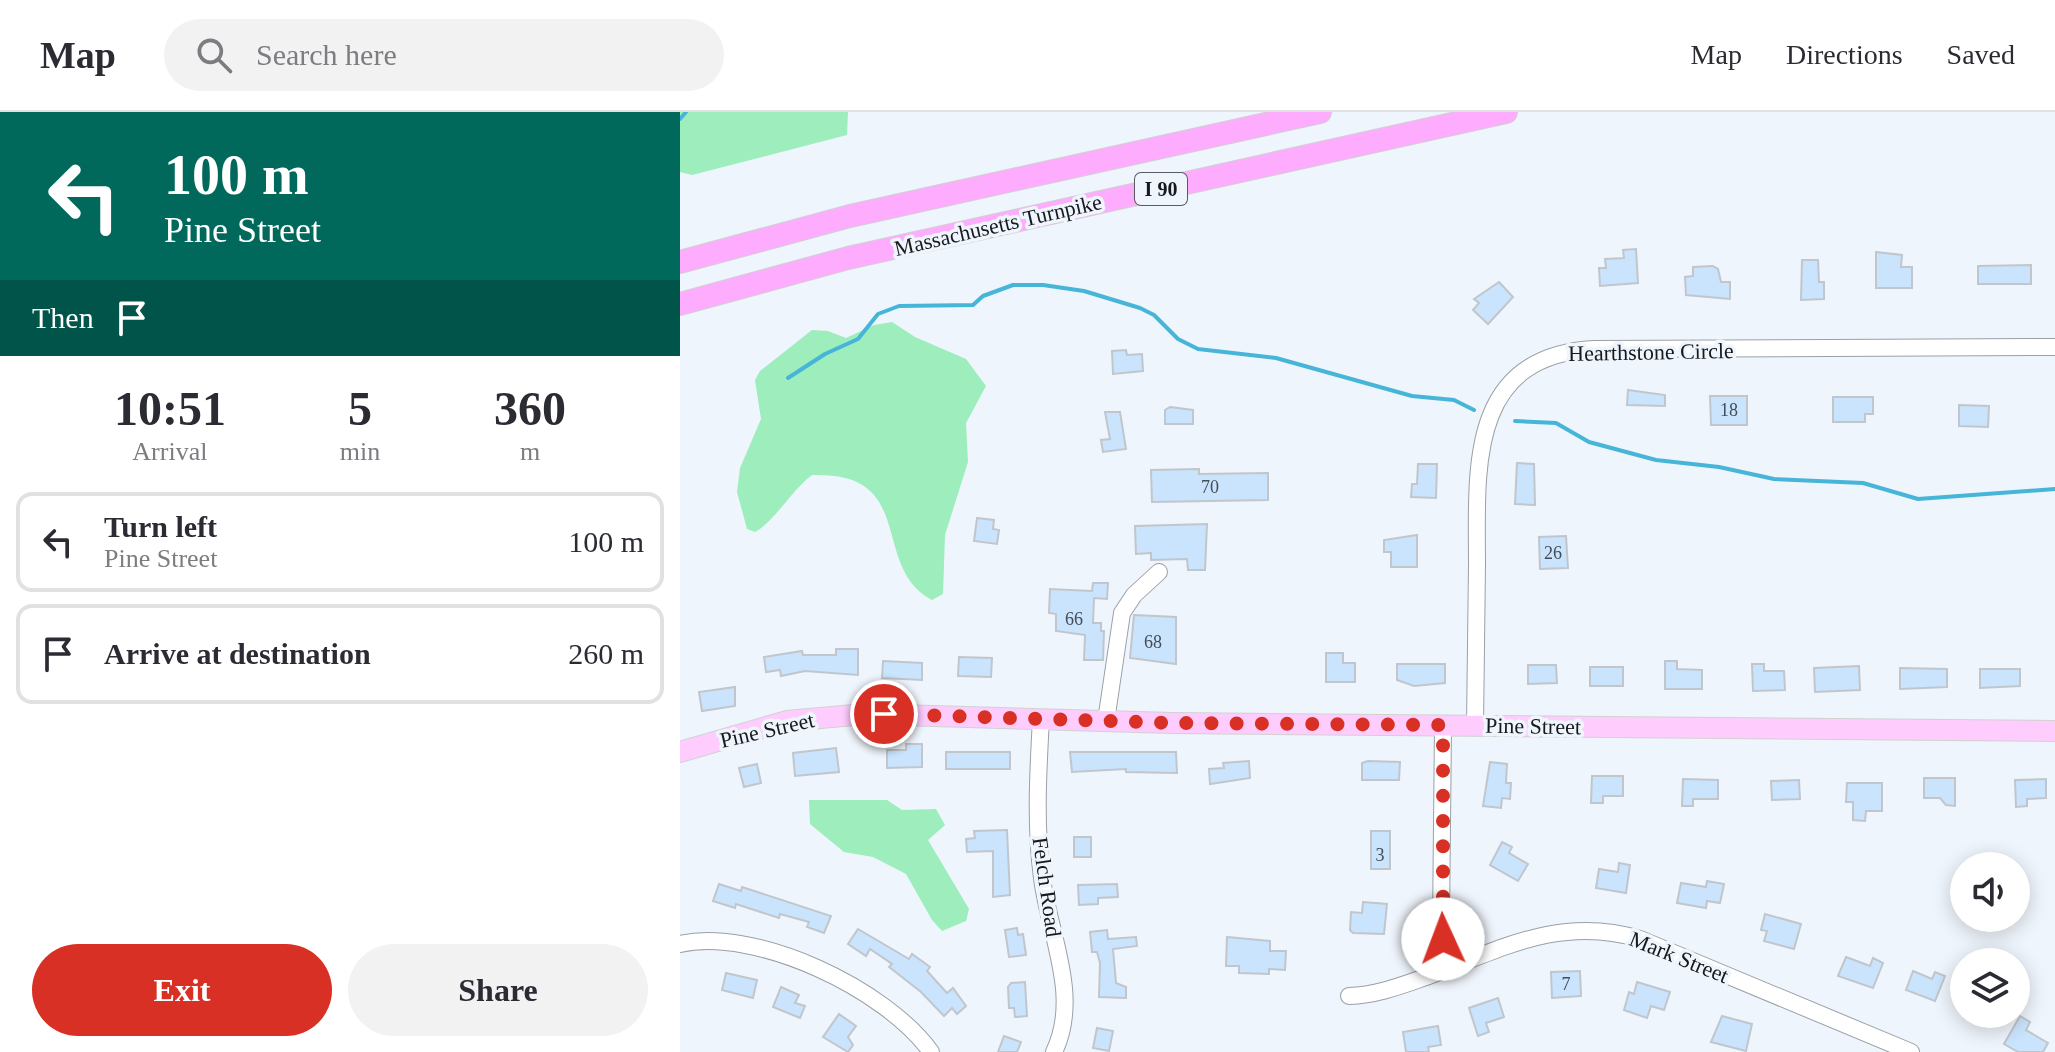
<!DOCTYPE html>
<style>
:root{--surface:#fff;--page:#f2f2f3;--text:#2b2b33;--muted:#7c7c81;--line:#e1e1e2;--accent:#d93025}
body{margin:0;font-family:Georgia,serif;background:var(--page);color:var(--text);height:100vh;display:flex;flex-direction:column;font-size:30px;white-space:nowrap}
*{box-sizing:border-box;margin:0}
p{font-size:26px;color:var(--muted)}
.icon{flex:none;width:44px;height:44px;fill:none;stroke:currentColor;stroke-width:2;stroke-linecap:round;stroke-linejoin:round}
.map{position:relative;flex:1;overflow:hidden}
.details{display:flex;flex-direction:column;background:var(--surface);width:680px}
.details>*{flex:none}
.top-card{background:#00695c;color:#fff;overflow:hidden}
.controls{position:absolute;left:1270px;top:740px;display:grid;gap:16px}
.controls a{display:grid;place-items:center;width:80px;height:80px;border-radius:50%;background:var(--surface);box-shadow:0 4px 20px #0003;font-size:40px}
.pin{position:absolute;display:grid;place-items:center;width:68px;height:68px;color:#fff;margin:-34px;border:4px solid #fff;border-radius:50%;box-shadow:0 2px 8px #0007}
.me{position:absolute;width:88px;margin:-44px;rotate:358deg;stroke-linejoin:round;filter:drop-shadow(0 0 6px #0008)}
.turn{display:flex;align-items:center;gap:28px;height:168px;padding:0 32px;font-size:36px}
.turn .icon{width:104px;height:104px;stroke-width:2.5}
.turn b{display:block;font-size:56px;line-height:68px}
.then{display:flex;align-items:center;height:76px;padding:0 32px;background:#0003;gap:16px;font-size:30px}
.eta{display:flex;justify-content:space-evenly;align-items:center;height:136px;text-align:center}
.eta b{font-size:48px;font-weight:600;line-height:56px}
.primary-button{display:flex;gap:16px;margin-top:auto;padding:16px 32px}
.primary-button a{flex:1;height:92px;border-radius:48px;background:var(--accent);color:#fff;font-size:32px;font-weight:600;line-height:92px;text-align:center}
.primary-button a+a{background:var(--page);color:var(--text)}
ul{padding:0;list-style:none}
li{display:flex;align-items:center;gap:24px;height:100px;margin:0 16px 12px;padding:0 16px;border:4px solid var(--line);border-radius:16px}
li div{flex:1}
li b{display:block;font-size:30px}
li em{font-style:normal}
header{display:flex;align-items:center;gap:48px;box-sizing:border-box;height:112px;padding:0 40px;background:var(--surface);border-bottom:2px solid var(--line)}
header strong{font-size:38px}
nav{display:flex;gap:44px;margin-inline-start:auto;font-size:28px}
.search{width:560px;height:72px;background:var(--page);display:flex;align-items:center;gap:20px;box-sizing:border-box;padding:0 28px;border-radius:44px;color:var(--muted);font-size:30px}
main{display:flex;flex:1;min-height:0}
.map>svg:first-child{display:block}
.green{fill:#9dedbd}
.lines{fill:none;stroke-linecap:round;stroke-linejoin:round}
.stream{stroke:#47b5d8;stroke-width:4}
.building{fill:#cae4fd;stroke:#c0c6cc;stroke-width:2}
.minor-casing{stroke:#9aa0a6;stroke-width:18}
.major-casing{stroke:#d1d1d2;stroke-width:22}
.highway-casing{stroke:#d1d1d2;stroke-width:24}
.minor{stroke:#fff;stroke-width:16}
.major{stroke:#fecdfe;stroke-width:20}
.highway{stroke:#fdacfe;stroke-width:22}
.route{stroke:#d93025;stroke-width:14;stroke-dasharray:0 25.2}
.labels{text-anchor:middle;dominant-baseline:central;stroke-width:7;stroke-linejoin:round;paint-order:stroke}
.number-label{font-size:18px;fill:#444c54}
.shield{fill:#eff5fc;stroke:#585b5f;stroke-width:2}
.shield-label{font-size:20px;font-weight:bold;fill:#17191c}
.street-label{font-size:22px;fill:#17191c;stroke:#eff5fc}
</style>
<header>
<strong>Map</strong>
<div class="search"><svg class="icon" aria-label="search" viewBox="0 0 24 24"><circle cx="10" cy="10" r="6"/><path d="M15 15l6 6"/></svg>Search here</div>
<nav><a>Map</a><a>Directions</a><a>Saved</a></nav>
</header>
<main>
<section class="details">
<div class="top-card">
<div class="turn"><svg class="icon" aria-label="left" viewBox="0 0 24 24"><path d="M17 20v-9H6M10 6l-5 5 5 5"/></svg><div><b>100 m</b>Pine Street</div></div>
<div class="then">Then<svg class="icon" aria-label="arrive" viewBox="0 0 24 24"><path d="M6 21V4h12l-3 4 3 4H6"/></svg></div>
</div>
<div class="eta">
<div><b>10:51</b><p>Arrival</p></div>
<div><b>5</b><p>min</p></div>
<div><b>360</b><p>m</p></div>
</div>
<ul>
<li><svg class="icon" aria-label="left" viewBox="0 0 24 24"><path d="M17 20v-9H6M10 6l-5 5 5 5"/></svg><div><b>Turn left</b><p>Pine Street</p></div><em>100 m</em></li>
<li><svg class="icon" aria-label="arrive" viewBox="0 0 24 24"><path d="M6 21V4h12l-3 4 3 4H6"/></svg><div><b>Arrive at destination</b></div><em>260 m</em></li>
</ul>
<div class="primary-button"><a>Exit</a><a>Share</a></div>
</section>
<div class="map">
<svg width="1375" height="940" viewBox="0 0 1375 940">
<rect width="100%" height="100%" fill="#eff5fc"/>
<!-- green -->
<g class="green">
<path d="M0 0H168L167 23 12 63 0 60Z"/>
<path d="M212 210 235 225 286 247 306 274 286 311 288 350 265 423 263 482 252 488C189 455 239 359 132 363 111 379 94 410 75 420L67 417 57 380 60 356 81 307 75 268 80 259 132 218 148 219 166 226 194 213Z"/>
<path d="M129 688H207L222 698 256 697 265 713 248 728 289 797 286 809 262 819 252 808 226 762 193 745 164 740 130 712Z"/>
</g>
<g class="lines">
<!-- stream -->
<g class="stream">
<path d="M0 7 6 0"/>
<path d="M108 266 145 242 178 227 198 202 219 194 293 193 303 184 333 173H363L404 179 460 196 474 203 498 227 518 237 596 246 732 284 774 288 794 298"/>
<path d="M835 309 876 311 909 330 976 348 1039 355 1094 367 1183 371 1238 387 1375 377"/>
</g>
</g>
<!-- building -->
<g class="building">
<path d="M956 137 958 171 920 174 919 156H926L925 147 944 146 943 138Z"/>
<path d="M1196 140 1222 143 1221 155H1232V176H1196Z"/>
<path d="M1122 148H1138L1139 170H1144V187L1121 188Z"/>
<path d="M1351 153V172H1298V154Z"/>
<path d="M1033 154 1038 157 1041 170H1050V187L1006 183 1005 165 1013 164V155Z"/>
<path d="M819 170 833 185 808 212 793 198 799 191 794 187Z"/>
<path d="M446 238 447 243 462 242 463 259 433 262 432 239Z"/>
<path d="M948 278 985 283V294L947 293Z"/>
<path d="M1030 284H1067V313H1031Z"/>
<path d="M1153 285H1193V302H1185V310H1153Z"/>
<path d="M1279 293 1309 294 1308 315 1279 314Z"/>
<path d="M490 295 513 298V312H485V298Z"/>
<path d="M425 300H440L446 337 423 340 421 328 430 327Z"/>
<path d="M837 351 854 352 855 393 835 392Z"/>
<path d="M738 352H757L756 386 731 385 732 372H737Z"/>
<path d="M519 357V362L588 361V388L472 390 471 358Z"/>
<path d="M297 406 314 408 313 417 319 418 317 432 294 429Z"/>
<path d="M527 412 525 458H508L507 447 471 448V441L456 442 455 414Z"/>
<path d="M737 423V455H711V440H704V428Z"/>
<path d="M886 424 888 456 860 457 859 425Z"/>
<path d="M413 471H428L427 487 414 486 413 511H421V519H424L423 548H404L405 523 376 519V502L369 501 370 477 412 479Z"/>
<path d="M454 503 496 505V552L450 546Z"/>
<path d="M156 537H178V563L125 559 101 564 100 558 86 560 84 545 122 539 123 543H156Z"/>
<path d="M646 541H663V551H675V570H646Z"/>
<path d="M279 545 312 546 311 565 278 564Z"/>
<path d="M203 549 242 551V568L202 566Z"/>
<path d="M985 549H997V557L1022 558V577H985Z"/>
<path d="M717 552H765V571L734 574 717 568Z"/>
<path d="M1072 552H1084V559H1104L1105 578 1073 579Z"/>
<path d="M848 553H876L877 571 848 572Z"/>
<path d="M1179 554 1180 578 1135 580 1134 556Z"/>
<rect x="910" y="555" width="33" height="19"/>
<path d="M1220 556 1267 557V575L1220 577Z"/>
<path d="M1300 557H1340V574L1300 576Z"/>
<path d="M55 575V594L22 599 19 580Z"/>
<path d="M226 632H242V655L207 656V638H226Z"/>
<path d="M156 636 159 660 115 664 113 641Z"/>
<rect x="266" y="640" width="64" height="17"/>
<path d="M390 640H496L497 661 446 660V657L392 660Z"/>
<path d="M569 649 570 666 530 672 529 657 544 656 543 651Z"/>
<path d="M688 649 720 650 719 668H682V651Z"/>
<path d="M810 650 827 652 826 671H831L830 687 822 686 821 696 803 694Z"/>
<path d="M77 652 81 671 64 675 59 656Z"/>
<path d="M912 664H943V684H923V691H911Z"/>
<path d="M1244 666H1275V694L1266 693 1260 686H1244Z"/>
<path d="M1003 667 1038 668V687H1013V694H1002Z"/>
<path d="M1366 667V686L1347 687V694L1336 695 1335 668Z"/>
<path d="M1119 668 1120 687 1092 688 1091 669Z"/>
<path d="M1167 671H1202V699H1186L1185 709 1173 708V690H1166Z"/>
<path d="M327 718 330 783 313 785V739L287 740 286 727 295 726 294 719Z"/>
<rect x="691" y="719" width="19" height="38"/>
<rect x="394" y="725" width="17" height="20"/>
<path d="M822 730 832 735 829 741 848 752 838 769 810 753Z"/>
<path d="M939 751 950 753 946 781 916 776 919 757 938 760Z"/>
<path d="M1027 769 1044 772 1040 791 1027 789 1026 796 997 791 1001 771 1026 775Z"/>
<path d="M39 772 61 779 62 775 151 804 144 821 127 815 129 810 100 802 99 806 56 792 55 796 33 789Z"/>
<path d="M437 772 438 785 418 786V792L399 793 398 773Z"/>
<path d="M683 790 707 792 704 822 673 821 670 818 671 800 682 801Z"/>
<path d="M1085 802 1121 812 1114 837 1084 829 1087 819 1081 818Z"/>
<path d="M337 816 338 823 343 822 346 843 329 845 325 818Z"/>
<path d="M178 817 229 847 232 842 250 855 247 859 267 881 273 876 286 894 277 902 272 896 264 904 241 880 209 855 212 852 190 837 186 844 168 832Z"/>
<path d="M427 818 428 827 456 825 457 834 433 837 436 871 446 875V886L419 885 420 851 417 840H412L410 820Z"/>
<path d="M547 825 590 829V839H606L605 858 589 857V862L559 861V854H546Z"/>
<path d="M1166 845 1190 854 1193 846 1203 851 1193 876 1158 864Z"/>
<path d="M900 859 901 884 872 886 871 860Z"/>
<path d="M1233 859 1252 867 1255 860 1265 864 1255 889 1226 878Z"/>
<path d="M46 861 77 868 73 886 42 878Z"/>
<path d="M345 870 347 904 335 905 334 896H329L328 875 331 871Z"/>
<path d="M957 870 990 880 984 898 971 894 967 906 944 898 949 880 954 882Z"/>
<path d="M101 875 119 883 115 891 125 894 120 906 93 895Z"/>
<path d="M818 886 824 905 806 911 809 920 798 924 789 896Z"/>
<path d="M159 902 176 914 168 925 173 933 168 940 143 925Z"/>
<path d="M1042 904 1072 912 1066 939 1031 930Z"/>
<path d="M1340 904 1350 910 1346 918 1368 931 1363 940H1338L1324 932Z"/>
<path d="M758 914 761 933 748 935 749 940H726L723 920Z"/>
<path d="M417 916 433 919 429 939 413 936Z"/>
<path d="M324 924 341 930 337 940H318Z"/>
</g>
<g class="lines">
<!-- minor casing -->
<g class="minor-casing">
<g id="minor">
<path d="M361 607C358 660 355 714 362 766 369 823 401 884 374 940"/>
<path d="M426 609 442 501 454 483 479 460"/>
<path d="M763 613 761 812 773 855"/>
<path d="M795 614C796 560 796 507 797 454 797 359 786 244 914 237L1375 235"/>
<path d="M0 832C76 815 206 877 251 940"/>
<path d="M669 884C697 883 720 874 746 865 821 837 880 803 960 827L1231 940"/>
</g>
</g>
<!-- major casing -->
<g class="major-casing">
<path id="major" d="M0 640 107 609 185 602 492 611 1375 619"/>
</g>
<!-- highway casing -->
<g class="highway-casing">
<g id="highway">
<path d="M0 150 170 104 640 0"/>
<path d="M0 192 168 146 826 0"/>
</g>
</g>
<!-- minor -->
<use href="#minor" class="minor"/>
<!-- major -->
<use href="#major" class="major"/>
<!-- highway -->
<use href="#highway" class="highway"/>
</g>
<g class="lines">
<!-- route -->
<path class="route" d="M204 602 492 611 763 613V827"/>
</g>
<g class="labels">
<!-- number labels -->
<g class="number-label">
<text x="1049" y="298">18</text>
<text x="530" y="375">70</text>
<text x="873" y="441">26</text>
<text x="394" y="507">66</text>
<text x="473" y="530">68</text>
<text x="700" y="743">3</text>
<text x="886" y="872">7</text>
</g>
<!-- shield labels -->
<rect class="shield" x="455" y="61" width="52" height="32" rx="6"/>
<g class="shield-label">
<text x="481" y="77">I 90</text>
</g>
<!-- street labels -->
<g class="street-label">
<text transform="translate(318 113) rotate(-13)">Massachusetts Turnpike</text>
<text transform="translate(971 240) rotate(-1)">Hearthstone Circle</text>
<text transform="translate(853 614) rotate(1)">Pine Street</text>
<text transform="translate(87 618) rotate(-13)">Pine Street</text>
<text transform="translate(367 775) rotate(82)">Felch Road</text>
<text transform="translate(999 845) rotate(22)">Mark Street</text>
</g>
</g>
</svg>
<div class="controls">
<a><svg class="icon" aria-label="sound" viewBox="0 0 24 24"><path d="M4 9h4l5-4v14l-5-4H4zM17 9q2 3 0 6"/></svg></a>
<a><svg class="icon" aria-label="layers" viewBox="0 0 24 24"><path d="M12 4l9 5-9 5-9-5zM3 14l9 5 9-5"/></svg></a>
</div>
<div class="pin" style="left:204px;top:602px;background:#d93025"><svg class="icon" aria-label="arrive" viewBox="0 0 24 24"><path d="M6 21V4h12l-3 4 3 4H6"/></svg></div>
<svg class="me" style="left:763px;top:827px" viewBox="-20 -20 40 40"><circle r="19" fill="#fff"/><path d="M0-13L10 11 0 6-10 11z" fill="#d93025"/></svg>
</div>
</main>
